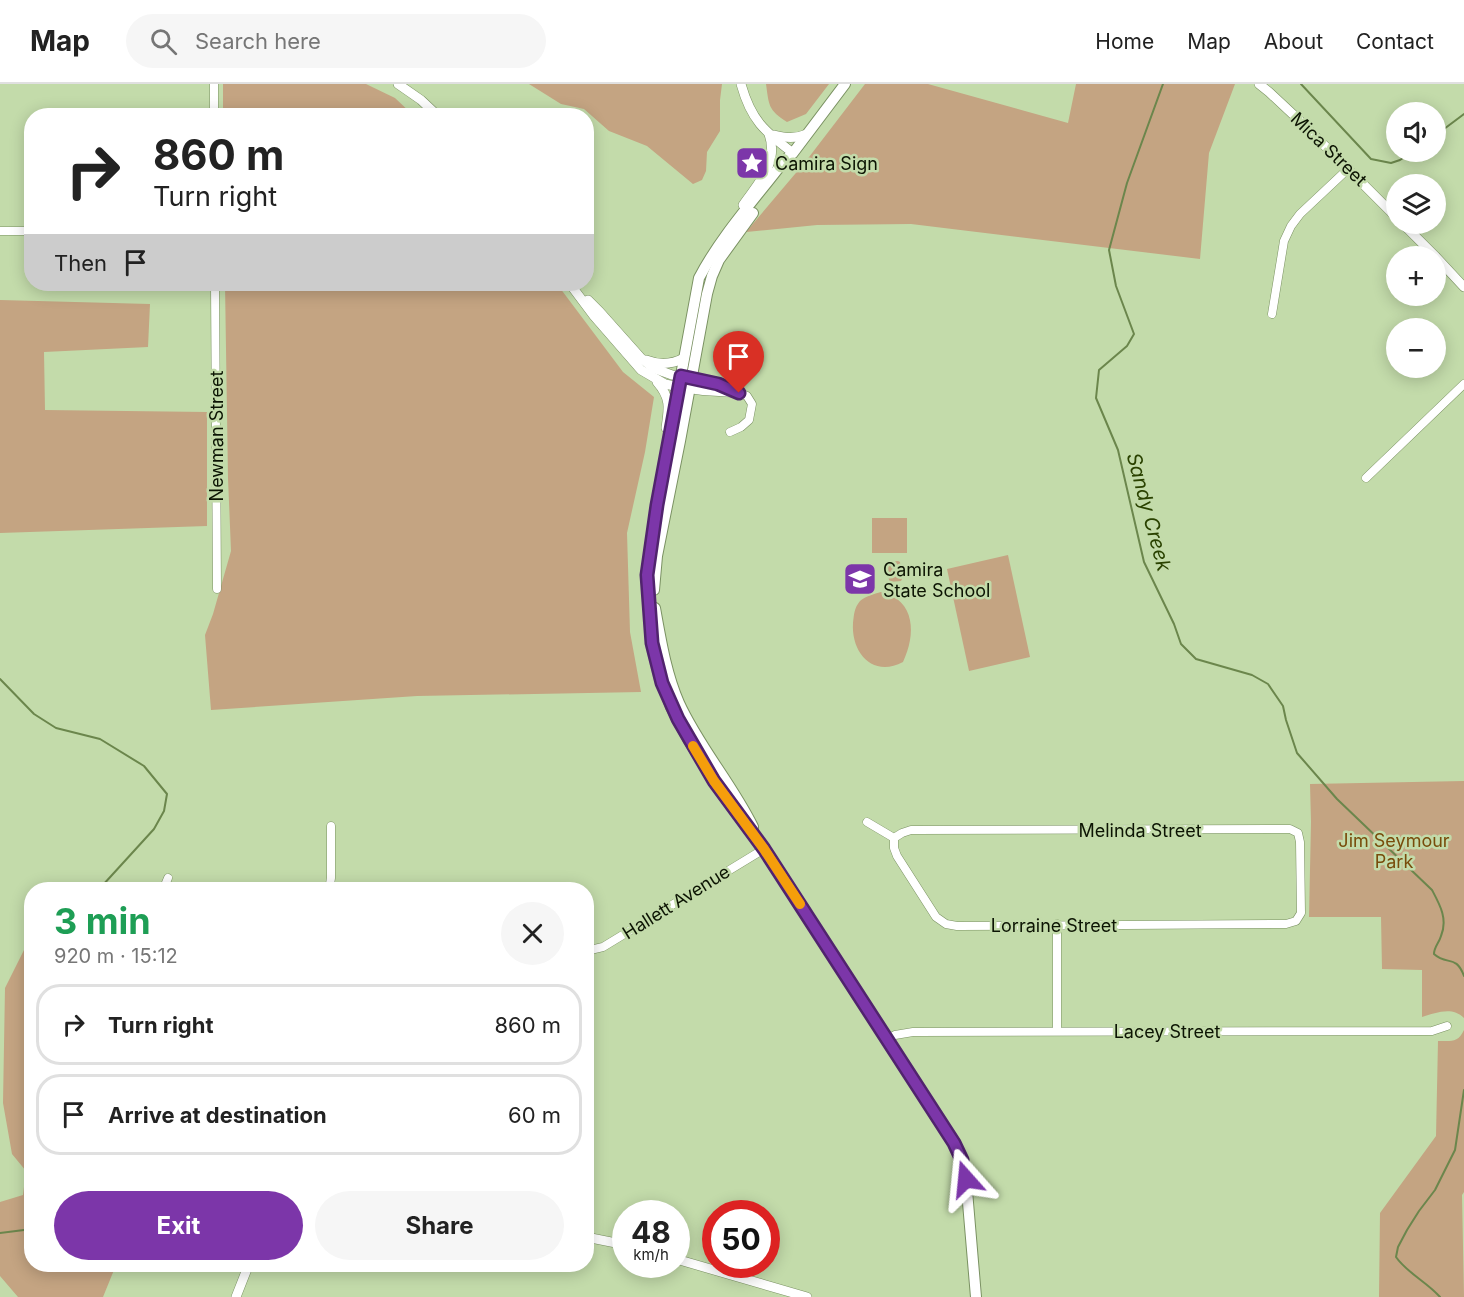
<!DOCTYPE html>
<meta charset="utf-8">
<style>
:root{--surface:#fff;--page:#f6f6f6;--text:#222;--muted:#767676;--line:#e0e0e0;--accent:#7c36a9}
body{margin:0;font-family:Inter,sans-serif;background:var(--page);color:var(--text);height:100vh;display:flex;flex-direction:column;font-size:22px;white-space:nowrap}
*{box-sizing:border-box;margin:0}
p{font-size:20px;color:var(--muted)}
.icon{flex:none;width:33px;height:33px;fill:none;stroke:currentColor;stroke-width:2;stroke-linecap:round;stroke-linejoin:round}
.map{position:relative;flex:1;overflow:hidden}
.drawer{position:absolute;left:24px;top:798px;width:570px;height:390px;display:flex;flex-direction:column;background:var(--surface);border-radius:24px;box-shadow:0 3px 15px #0003}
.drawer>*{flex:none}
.hud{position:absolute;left:24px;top:24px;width:570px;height:183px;border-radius:24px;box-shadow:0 3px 15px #0003;background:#fff;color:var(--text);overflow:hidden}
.fabs{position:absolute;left:1386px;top:18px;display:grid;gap:12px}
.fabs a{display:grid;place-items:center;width:60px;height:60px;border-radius:50%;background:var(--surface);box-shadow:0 3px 15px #0003;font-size:30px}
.speed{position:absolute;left:612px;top:1116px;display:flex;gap:12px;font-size:30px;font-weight:700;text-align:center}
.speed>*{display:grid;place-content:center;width:78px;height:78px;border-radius:50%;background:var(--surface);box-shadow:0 3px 15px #0003;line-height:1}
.speed small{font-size:15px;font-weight:400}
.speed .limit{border:9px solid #d22;background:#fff;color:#111}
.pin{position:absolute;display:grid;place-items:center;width:51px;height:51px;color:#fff;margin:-62px -26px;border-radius:50% 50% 50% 0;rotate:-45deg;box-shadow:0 0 6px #0007}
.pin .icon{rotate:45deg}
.me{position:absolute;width:66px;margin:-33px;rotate:342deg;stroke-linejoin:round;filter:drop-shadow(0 0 4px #0008)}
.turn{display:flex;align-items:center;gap:21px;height:126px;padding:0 30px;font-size:27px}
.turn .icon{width:78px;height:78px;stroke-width:2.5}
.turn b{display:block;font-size:42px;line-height:51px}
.then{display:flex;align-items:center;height:57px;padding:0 30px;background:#0003;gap:12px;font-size:22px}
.round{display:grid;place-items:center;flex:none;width:63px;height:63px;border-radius:32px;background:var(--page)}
.head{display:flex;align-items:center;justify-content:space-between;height:102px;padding:0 30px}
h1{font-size:36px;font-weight:700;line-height:45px;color:#1e9e55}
.primary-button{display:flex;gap:12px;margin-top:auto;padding:12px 30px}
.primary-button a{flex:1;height:69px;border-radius:36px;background:var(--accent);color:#fff;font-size:24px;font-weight:700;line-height:69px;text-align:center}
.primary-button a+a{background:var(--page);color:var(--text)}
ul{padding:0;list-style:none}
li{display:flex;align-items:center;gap:18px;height:81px;margin:0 12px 9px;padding:0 18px;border:3px solid var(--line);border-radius:24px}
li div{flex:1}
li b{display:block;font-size:22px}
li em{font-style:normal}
header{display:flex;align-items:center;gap:36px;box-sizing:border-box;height:84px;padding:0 30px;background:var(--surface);border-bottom:2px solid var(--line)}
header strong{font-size:28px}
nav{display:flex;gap:33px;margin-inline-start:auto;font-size:21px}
.search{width:420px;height:54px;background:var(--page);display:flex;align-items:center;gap:15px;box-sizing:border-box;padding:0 21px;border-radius:33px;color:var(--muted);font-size:22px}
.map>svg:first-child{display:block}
.green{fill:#c4a482}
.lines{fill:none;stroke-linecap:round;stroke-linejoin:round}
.stream{stroke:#6b864c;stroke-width:2}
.minor-casing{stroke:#7a9162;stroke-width:9}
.tertiary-casing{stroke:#7a9162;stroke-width:10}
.secondary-casing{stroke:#7a9162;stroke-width:12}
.minor{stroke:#fff;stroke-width:8}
.tertiary{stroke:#fff;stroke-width:9}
.secondary{stroke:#fff;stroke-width:10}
.route-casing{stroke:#51236e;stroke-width:15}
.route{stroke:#7c36a9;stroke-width:10}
.slow{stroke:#f59e0b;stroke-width:10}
.labels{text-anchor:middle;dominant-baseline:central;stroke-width:5;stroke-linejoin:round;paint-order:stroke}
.street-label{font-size:18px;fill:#0c1403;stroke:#c3dbaa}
.poi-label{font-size:18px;fill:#0c1403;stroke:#c3dbaa;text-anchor:start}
.park-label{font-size:18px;fill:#784c0b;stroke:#c3dbaa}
.water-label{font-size:20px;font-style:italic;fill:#2a4200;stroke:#c3dbaa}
</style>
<header>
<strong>Map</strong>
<div class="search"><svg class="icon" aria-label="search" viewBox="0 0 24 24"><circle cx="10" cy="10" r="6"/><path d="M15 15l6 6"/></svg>Search here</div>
<nav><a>Home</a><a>Map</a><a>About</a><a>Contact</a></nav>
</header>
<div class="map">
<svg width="1464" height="1213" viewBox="0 0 1464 1213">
<rect width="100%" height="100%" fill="#c3dbaa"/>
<!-- green -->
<g class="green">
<path d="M223 0H366L395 14 413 31H223Z"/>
<path d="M529 0H722L720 16V47L707 68 706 87 702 96 693 100 647 62 609 47 584 25 561 20Z"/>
<path d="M766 0H829L806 30 787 38C768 26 769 21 766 0Z"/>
<path d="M865 0H928L1068 39 1076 0H1235L1209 69 1200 175 911 140 817 141 746 148 806 77Z"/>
<path d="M225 200H557L623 288 654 313 645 368 627 449 630 548 641 608 417 612 211 626 205 551 213 530 231 467 228 394Z"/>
<path d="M0 216 150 220 148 263 44 268 45 326 207 328V442L0 449Z"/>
<rect x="872" y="434" width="35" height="35"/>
<path d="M1008 471 1030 573 969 587 947 485Z"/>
<path d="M898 477 900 478 902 495 901 497 890 498 889 496 886 480 888 478Z"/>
<path d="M881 508C916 516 916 551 903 578 873 594 851 569 853 539 854 531 854 524 860 517 866 512 874 510 881 508Z"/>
<path d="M1464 697V934C1452 922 1436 929 1422 933V886L1382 885 1381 833H1309L1311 738 1310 700Z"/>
<path d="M24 866 32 867V1180L112 1181 114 1186 103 1213H18L0 1192V1118L23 1111 26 1087 12 1070 3 1019 5 904Z"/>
<path d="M1464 946V1108L1462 1111 1464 1213H1379L1380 1129 1436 1052 1438 957C1451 957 1458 959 1464 946Z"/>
</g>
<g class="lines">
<!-- stream -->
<g class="stream">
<path d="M1163 0 1127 99 1109 166 1116 202 1134 250 1127 262 1099 286 1096 314 1118 366 1144 478 1174 540 1181 560 1196 575 1252 591 1268 600 1283 622 1286 636 1297 669 1337 715 1432 806C1440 821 1448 835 1441 852 1439 859 1434 863 1434 870 1447 882 1456 870 1464 892"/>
<path d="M1301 0 1371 75 1391 79 1400 76 1412 68"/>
<path d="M1436 51 1464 30"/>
<path d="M0 595 34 630 56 644 100 655 144 682 167 710 164 727 154 745 102 802 100 806"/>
<path d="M0 1149 32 1145"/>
<path d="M1440 1213C1427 1198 1407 1189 1396 1173L1398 1163 1407 1146 1419 1127 1435 1106 1455 1066 1464 1006"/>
</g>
<!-- minor casing -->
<g class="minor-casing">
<g id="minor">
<path d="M214 0V32"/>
<path d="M0 147H32"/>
<path d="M215 200 217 505"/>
<path d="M1272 230 1284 157 1291 142 1300 130 1349 84"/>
<path d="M691 294 718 300 747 312 752 320 749 336 741 343 730 348"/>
<path d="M689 305 703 307 735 309"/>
<path d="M1366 394 1464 300"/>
<path d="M867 738 894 754V764L897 772 936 833 946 840 957 842 1286 840 1296 837 1301 829 1300 758 1298 749 1290 745 911 746 902 749 894 754"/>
<path d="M163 806 168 794"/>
<path d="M329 806 331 794V742"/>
<path d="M586 867 603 863 764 765"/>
<path d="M1057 947V840"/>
<path d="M888 955 895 951 913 948 1432 947 1447 942"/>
</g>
</g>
<!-- tertiary casing -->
<g class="tertiary-casing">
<g id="tertiary">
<path d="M398 0 421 16 438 32"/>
<path d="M741 0C751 36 764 47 793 69"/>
<path d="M1259 0 1269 8 1299 36 1396 133"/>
<path d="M774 51C786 54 795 55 807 50"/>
<path d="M743 121C759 98 779 79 769 50"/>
<path d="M1403 140 1435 172"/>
<path d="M1436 173 1464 203"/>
<path d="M570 200 594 232 641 286 665 300 684 304"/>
<path d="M588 216 600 228 641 274 653 284 672 291 687 293"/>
<path d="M646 276C659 281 671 281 684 274"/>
<path d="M657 298C671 314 669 324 666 344"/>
<path d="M586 1153 626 1161"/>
<path d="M676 1175 807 1213"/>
<path d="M236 1213 249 1180"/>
</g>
</g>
<!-- secondary casing -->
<g class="secondary-casing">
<g id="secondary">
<path d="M845 0 793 69 784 77C755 115 721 152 699 194L657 421 647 491 652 559 658 586 671 623 688 655 714 697 764 765 954 1059 962 1076 966 1095 976 1213"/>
<path d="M654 506 657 472 680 357 707 210 712 192 719 176 753 129"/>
<path d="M655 524C661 557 666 589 679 619 699 663 732 700 753 743"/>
</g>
</g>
<!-- minor -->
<use href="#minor" class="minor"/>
<!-- tertiary -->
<use href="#tertiary" class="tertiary"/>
<!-- secondary -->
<use href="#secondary" class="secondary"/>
</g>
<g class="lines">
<!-- route casing -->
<g class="route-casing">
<path id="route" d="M739 309 718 300 681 292 657 421 647 491 652 559 662 599 678 635 714 697 764 765 954 1059 962 1076 966 1095"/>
</g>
<!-- route -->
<use href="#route" class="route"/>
<!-- slow -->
<path class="slow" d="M693 662 714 697 764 765 800 820"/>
</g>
<!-- icons -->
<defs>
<g id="sight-square" transform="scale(1.725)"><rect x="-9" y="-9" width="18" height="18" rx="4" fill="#7c36a9" stroke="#c3dbaa"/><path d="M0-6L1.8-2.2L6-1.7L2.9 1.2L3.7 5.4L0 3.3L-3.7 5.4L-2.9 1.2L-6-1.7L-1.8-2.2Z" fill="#fff"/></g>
<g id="school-square" transform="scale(1.725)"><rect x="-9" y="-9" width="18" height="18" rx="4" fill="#7c36a9" stroke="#c3dbaa"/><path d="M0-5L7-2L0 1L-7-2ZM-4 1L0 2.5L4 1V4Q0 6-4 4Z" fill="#fff"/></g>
</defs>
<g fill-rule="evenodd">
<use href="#sight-square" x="752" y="79"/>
<use href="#school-square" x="860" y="495"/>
</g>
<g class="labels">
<!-- street labels -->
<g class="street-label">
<text transform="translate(1329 65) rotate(44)">Mica Street</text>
<text transform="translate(216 352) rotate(-90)">Newman Street</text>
<text x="1140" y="746">Melinda Street</text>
<text transform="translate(676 818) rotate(-32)">Hallett Avenue</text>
<text x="1054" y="841">Lorraine Street</text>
<text x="1167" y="947">Lacey Street</text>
</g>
<!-- poi labels -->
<g class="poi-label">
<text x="775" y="79">Camira Sign</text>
<text x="883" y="485">Camira<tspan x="883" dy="21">State School</tspan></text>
</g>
<!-- park labels -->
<g class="park-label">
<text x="1394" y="756">Jim Seymour<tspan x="1394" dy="21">Park</tspan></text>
</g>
<!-- water labels -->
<g class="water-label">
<text transform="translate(1149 428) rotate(75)">Sandy Creek</text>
</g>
</g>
</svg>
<div class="fabs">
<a><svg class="icon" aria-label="sound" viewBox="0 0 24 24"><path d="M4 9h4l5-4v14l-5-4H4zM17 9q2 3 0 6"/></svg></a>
<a><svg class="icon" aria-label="layers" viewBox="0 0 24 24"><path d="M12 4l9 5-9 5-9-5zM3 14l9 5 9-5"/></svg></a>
<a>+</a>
<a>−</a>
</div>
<div class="speed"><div>48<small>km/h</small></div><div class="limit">50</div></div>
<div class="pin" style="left:739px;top:309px;background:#d93025"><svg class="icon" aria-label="arrive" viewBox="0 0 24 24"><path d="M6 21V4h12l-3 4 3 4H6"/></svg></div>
<svg class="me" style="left:966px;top:1095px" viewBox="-20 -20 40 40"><path d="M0-17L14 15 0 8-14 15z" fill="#7c36a9" stroke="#fff" stroke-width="4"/></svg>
<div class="hud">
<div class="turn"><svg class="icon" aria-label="right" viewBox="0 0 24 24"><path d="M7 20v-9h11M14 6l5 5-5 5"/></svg><div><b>860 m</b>Turn right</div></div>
<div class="then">Then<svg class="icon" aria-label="arrive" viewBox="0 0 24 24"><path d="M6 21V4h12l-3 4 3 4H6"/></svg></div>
</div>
<section class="drawer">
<div class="head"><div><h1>3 min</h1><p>920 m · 15:12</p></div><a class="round"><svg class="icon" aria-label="close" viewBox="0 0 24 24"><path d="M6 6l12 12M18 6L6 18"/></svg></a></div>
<ul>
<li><svg class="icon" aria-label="right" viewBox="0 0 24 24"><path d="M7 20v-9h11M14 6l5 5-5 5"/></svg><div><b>Turn right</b></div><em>860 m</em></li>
<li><svg class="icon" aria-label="arrive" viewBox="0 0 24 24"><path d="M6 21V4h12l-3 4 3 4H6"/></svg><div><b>Arrive at destination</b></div><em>60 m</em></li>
</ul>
<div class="primary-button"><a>Exit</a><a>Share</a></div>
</section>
</div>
